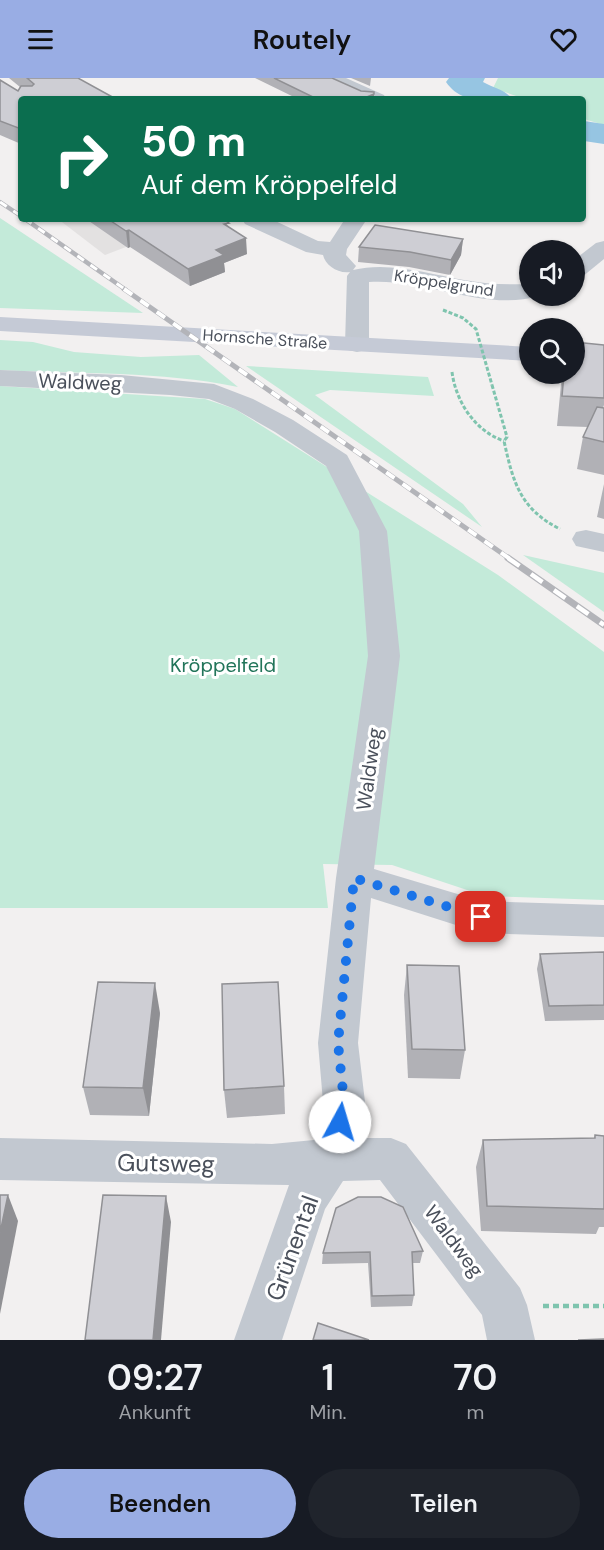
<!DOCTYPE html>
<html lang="de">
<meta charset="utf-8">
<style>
:root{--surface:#171b24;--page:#20242c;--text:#f1f3f6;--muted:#9ea1a6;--accent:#99ade4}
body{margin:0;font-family:"DM Sans",sans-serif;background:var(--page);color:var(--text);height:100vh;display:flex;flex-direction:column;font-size:22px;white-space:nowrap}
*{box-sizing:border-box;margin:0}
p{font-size:20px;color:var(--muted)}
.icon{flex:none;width:33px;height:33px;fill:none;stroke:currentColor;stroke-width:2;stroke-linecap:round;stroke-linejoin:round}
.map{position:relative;height:1262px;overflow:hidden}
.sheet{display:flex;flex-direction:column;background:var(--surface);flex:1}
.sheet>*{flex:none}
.top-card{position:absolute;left:18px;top:18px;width:568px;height:126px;border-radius:6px;box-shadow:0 2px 4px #0004;background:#0b6e4f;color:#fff;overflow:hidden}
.tools{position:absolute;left:519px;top:162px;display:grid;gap:12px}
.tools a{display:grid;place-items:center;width:66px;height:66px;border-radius:50%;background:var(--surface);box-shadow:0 2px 4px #0004;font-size:30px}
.pin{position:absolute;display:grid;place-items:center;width:51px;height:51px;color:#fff;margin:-26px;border-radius:12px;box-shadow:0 3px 9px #0006}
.me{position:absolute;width:66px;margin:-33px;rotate:6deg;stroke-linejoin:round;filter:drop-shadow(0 0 4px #0008)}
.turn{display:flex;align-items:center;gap:21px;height:126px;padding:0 24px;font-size:27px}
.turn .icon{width:78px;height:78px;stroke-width:2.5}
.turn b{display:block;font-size:42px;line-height:51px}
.eta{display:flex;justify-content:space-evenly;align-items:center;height:102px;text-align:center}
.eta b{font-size:36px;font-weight:600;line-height:42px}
.button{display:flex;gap:12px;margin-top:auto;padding:12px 24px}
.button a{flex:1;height:69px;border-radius:36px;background:var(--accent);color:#111;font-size:24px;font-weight:600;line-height:69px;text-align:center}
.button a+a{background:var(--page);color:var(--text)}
header{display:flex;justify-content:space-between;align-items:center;height:78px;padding:0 24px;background:var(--accent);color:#111;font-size:27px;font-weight:600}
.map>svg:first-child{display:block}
.education{fill:#e3e1e1}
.green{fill:#c3ead9}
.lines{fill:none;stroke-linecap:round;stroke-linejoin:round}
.river{fill:#96c5e2;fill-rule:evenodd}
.path-far1{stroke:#7fc4ae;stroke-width:3;stroke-dasharray:4 2;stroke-linecap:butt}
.path{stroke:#7fc4ae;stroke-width:4.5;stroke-dasharray:6 4;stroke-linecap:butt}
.street{fill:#c2c8d0;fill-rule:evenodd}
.secondary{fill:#c5cad6;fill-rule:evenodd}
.rail-far2-casing{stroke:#b3b4b9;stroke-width:4.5}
.rail-far1-casing{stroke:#b3b4b9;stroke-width:5}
.rail-casing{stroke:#b3b4b9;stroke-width:7}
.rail-far2{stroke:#fff;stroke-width:3;stroke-dasharray:8;stroke-linecap:butt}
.rail-far1{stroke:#fff;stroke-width:4;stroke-dasharray:10;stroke-linecap:butt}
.rail{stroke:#fff;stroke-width:4.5;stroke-dasharray:14;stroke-linecap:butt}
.path-bridge{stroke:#7fc4ae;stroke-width:3;stroke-dasharray:4 2;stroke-linecap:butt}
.wall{fill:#b1b1b6}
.shaded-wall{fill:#909094}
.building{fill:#ceced4;stroke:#909094;stroke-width:1.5}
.route{stroke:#1a73e8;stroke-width:10;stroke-dasharray:0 18}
.labels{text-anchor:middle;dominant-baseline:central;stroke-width:6;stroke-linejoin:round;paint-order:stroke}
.far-street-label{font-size:16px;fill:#4a505b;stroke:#fff}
.street-label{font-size:20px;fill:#4a505b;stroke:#fff}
.park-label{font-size:20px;fill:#22755a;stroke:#fff}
.near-street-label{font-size:24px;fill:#4a505b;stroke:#fff}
</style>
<header><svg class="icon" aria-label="menu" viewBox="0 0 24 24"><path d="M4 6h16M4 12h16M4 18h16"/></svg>Routely<svg class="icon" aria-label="heart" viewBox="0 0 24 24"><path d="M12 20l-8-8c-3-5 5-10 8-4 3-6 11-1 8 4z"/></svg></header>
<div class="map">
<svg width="604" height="1262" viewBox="0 0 604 1262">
<rect width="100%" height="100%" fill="#f2f0f0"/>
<!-- education -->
<path class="education" d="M58 141H199L105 177Z"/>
<!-- green -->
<g class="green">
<path d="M498 0H604V47L584 41V21H525L493 10Z"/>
<path d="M0 140 143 235 0 230Z"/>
<path d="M0 262 33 264 74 274 141 279 199 277 238 309C161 293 79 296 0 292Z"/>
<path d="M246 288 428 299 434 318 330 312 315 317 463 426 482 449Z"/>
<path d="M0 308 205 321 235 331 498 497 604 574V822L485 818 392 787 323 786 328 830H0Z"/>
<path d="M523 477 604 495V534Z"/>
</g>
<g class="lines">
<!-- river -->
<g class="river">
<path d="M449 0H485L483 4C493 10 505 11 512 21 486 21 462 27 446 4Z"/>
<path d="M584 43 604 46V66L584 63Z"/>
</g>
<!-- path-far1 -->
<g class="path-far1">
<path d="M452 294C456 324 475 353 504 363"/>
<path d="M492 307 507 359 504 363C513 404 520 431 560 451"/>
</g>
<!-- path -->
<path class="path" d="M543 1228H604"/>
<!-- street -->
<g class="street">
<path d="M322 0H346L384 17 386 21H362L325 4Z"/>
<path d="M242 141H271L318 163 330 164 345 141H367L347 171 346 177 356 188 353 192C389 183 429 196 464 202 486 206 507 207 530 206V218H538C487 234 423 200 369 204V267L366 272 357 274 348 272 345 267 347 198 350 194C338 196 325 187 323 177L306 174 245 146Z"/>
<path d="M604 163V181L582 199 574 201V182L596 165Z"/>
<path d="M0 292 121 297 214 306 253 321 293 342 347 377 387 453 400 578 374 791 481 823 604 827V859L481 855 371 820 358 965 365 1024 358 1060H391L406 1066 520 1210 527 1227 535 1262H487L482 1237 380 1102 343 1103 325 1131 282 1262H234L289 1107 0 1102V1060L272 1066 314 1062 323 1024 318 965 336 800 368 578 359 453 326 388 275 354 235 331 209 321 170 317 0 308Z"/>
<path d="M586 452 604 456V474L576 468 572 461 576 454Z"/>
</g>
<!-- secondary -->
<path class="secondary" d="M0 239 530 269V283L0 253Z"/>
<!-- rail-far2 casing -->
<g class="rail-far2-casing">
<g id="rail-far2">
<path d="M0 124 21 138"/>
<path d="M25 141 126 212"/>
</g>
</g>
<!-- rail-far1 casing -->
<g class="rail-far1-casing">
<path id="rail-far1" d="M124 211 510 481"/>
</g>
<!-- rail casing -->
<g class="rail-casing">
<path id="rail" d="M508 480 604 547"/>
</g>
<!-- rail-far2 -->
<use href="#rail-far2" class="rail-far2"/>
<!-- rail-far1 -->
<use href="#rail-far1" class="rail-far1"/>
<!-- rail -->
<use href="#rail" class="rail"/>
<!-- path-bridge -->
<path class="path-bridge" d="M443 232 463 240 476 251 492 307"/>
</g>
<!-- wall -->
<g class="wall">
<path d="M9 0H78L21 21V66L0 57V2L18 13 20 9Z"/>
<path d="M255 0H332L361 13 374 16V21H298Z"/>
<path d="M351 0H371L370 8Z"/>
<path d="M86 141H223L247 176 224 185 225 194 190 208 130 169 128 170Z"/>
<path d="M463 161 461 177 450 197 409 189 358 184 359 169Z"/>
<path d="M604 267V327L603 330H604V397L577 391 583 359 588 349 557 348 562 296H574Z"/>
<path d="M604 406V441L597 439Z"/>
<path d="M604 874V942L545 943 537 891 540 876Z"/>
<path d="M407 887 465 972 460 1001 408 1000 404 917Z"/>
<path d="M160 935 149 1038 90 1037 83 1009Z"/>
<path d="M284 1008 285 1036 227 1040 224 1012Z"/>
<path d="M595 1057 604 1058V1149H599L596 1156 481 1153 476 1089 483 1062 594 1060Z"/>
<path d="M423 1173 420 1185H412L414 1217 412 1228 371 1229 368 1185 322 1186 323 1175Z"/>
</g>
<!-- shaded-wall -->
<g class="shaded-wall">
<path d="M374 16V21H362Z"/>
<path d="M129 152 130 169 128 170 126 153Z"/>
<path d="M246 160 247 176 224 185 225 194 190 208 188 191 216 172Z"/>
<path d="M463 161 461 177 450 197 451 182Z"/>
<path d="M155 905 160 935 149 1038 143 1010Z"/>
<path d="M8 1117 18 1143 0 1236V1155Z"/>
<path d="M166 1118 171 1144 161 1262H153Z"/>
</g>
<!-- building -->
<g class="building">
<path d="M27 0H78L116 21H21V51L0 43V2L18 13 21 8H32L34 6Z"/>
<path d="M274 0H332L361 13 374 14V16L362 21H317Z"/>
<path d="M108 141H223L229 145 224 146 246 160 216 172 224 177 188 191 129 152 126 153Z"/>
<path d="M375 147 463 161 451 182 410 174 359 169Z"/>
<path d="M574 264 604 267V320L562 318 564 296H574Z"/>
<path d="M597 329 604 330V364L583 359Z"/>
<path d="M604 874V927L549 928 540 876Z"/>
<path d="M407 887 459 888 465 972 412 971Z"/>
<path d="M98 904 155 905 143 1010 83 1009Z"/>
<path d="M278 904 284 1008 224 1012 222 906Z"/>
<path d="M595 1057 604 1058V1131L487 1128 483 1062 595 1060Z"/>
<path d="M0 1117H8L0 1155Z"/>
<path d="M103 1117 166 1118 153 1262H85Z"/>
<path d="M358 1119H381L403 1129 423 1173 412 1174 414 1217 372 1218 370 1174 323 1175 336 1130Z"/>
<path d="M318 1245 369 1262H313Z"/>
<path d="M604 1261V1262H578Z"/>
</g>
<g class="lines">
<!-- route -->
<path class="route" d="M340 1044 344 1024 338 965 354 800 481 839"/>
</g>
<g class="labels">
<!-- far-street labels -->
<g class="far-street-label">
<text transform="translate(444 205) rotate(9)">Kröppelgrund</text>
<text transform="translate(265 261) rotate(4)">Hornsche Straße</text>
</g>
<!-- street labels -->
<g class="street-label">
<text transform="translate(80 304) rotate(2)">Waldweg</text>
<text transform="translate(369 691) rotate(-82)">Waldweg</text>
<text transform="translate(454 1163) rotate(53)">Waldweg</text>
</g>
<!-- park labels -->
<g class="park-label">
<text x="223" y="587">Kröppelfeld</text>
</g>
<!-- near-street labels -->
<g class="near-street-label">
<text transform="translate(166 1085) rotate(1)">Gutsweg</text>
<text transform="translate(292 1170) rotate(-70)">Grünental</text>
</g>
</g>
</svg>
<div class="tools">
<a><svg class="icon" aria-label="sound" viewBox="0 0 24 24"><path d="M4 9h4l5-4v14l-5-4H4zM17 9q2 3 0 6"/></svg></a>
<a><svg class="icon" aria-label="search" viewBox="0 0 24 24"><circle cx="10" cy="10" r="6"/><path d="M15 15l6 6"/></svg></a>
</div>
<div class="pin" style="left:481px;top:839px;background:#d93025"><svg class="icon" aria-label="arrive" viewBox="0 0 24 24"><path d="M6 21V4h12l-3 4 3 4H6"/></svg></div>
<svg class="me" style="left:340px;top:1044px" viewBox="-20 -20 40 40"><circle r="19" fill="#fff"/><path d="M0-13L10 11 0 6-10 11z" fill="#1a73e8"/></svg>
<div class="top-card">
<div class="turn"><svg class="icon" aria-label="right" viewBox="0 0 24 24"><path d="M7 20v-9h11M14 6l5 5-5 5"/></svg><div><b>50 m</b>Auf dem Kröppelfeld</div></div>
</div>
</div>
<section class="sheet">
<div class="eta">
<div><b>09:27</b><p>Ankunft</p></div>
<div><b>1</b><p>Min.</p></div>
<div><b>70</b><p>m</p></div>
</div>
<div class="button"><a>Beenden</a><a>Teilen</a></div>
</section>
